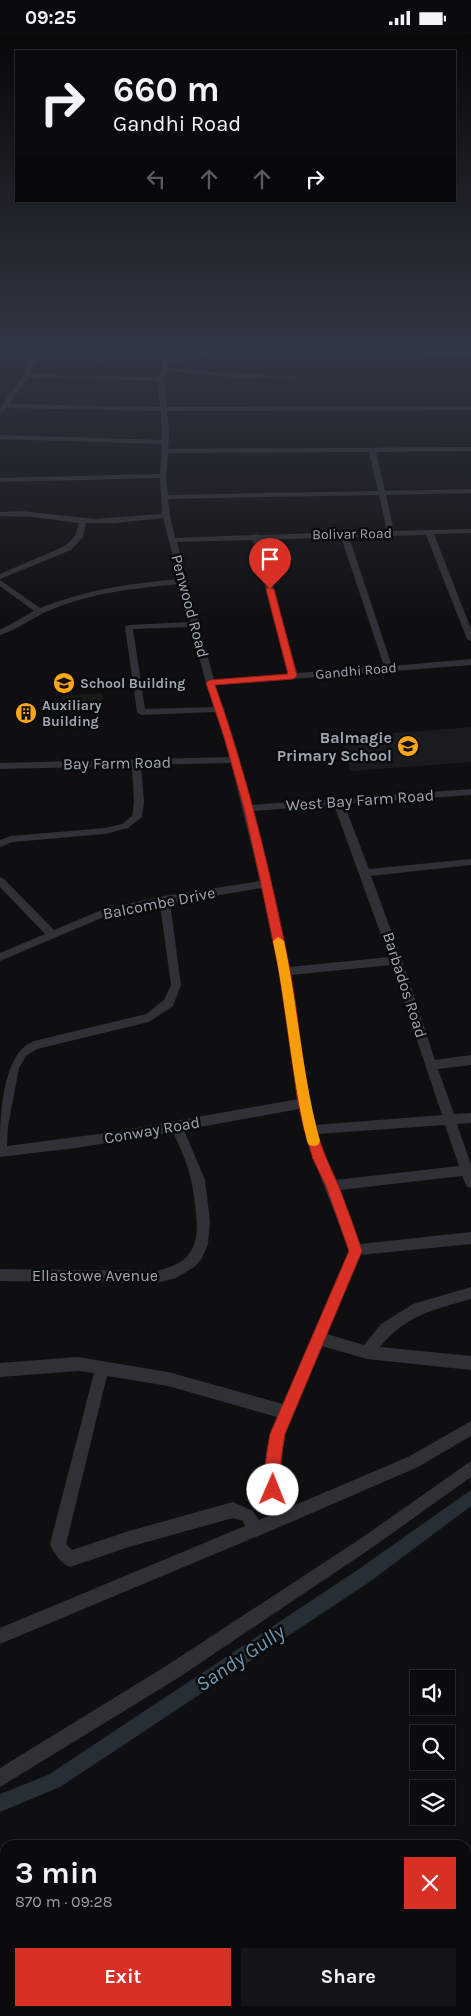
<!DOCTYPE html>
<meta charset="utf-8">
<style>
:root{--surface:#0b0b0d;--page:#141416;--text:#f1f3f6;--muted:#9a9b9d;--line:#2b2b2e;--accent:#d93025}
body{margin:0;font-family:Karla,sans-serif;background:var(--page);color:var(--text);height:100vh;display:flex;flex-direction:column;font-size:19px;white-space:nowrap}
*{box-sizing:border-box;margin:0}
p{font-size:16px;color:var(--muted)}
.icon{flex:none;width:28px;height:28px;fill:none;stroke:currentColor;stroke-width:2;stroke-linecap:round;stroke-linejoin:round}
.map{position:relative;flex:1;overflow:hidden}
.panel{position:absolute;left:0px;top:1805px;width:471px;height:176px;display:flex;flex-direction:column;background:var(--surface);border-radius:15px 15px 0 0;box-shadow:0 1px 4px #0004,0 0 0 1px var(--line)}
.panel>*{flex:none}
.top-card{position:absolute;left:15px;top:15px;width:441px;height:152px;border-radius:0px;box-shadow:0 1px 4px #0004,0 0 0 1px var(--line);background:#0b0b0d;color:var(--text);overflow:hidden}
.fabs{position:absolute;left:410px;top:1635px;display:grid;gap:10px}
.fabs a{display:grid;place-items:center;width:45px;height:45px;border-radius:0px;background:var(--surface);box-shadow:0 1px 4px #0004,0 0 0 1px var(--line);font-size:25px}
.pin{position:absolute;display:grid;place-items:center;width:42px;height:42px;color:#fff;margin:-51px -21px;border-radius:50% 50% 50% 0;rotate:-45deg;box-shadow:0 0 5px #0007}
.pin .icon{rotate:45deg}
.me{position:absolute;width:55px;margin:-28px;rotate:1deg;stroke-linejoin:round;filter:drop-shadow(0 0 4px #0008)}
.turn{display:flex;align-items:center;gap:18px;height:105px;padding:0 15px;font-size:22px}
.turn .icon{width:65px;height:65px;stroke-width:2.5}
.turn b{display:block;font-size:35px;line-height:42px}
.lanes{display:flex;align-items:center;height:48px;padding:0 15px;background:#0003;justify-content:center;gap:25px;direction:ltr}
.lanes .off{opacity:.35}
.round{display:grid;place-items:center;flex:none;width:52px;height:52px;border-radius:0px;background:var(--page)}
.head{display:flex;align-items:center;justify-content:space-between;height:85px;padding:0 15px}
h1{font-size:30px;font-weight:700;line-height:38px}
.primary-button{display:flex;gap:10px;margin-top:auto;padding:10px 15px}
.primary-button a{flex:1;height:58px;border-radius:0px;background:var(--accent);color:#fff;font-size:20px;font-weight:700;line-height:58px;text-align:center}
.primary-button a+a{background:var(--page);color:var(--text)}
.status{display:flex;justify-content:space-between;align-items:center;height:35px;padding:0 25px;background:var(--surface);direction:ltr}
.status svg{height:14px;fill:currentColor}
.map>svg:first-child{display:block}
.built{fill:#1b1b1e}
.green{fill:#151c16}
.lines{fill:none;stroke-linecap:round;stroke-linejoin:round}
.canal{fill:#252f35;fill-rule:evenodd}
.minor{fill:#303136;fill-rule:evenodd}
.route{fill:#d93025;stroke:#8d1f18}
.slow{fill:#f59e0b}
.labels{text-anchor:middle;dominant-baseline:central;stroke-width:5;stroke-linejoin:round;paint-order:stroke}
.far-street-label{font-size:14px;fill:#9fa6b3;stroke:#0a0b0c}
.far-poi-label{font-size:14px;font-weight:bold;fill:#9fa6b3;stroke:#0a0b0c;text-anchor:start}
.street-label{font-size:16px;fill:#9fa6b3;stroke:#0a0b0c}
.poi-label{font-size:16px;font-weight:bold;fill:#9fa6b3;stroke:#0a0b0c;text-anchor:end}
.near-water-label{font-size:21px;font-style:italic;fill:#7197b3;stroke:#0a0b0c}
</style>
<div class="status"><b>09:25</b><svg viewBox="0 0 49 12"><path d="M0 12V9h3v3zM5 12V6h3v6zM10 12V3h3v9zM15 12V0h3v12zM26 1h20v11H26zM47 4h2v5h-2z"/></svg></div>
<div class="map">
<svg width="471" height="1981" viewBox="0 0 471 1981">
<rect width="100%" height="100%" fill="#0f0f11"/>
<!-- built -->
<path class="built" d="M471 692V727L350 736 342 702Z"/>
<!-- green -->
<path class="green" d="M103 658V670L62 672V661Z"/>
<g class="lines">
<!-- canal -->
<path class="canal" d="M471 1455V1471L368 1548 60 1752 0 1777V1759L48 1740 356 1536Z"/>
<!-- minor -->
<g class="minor">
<path d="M35 313H41L30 339 159 342 163 329 160 325 163 313H169L166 325 167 327 191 321 205 313H212L196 323 169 330 168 333 229 338 295 341 298 343 295 345 229 342 167 336 164 344 167 372 471 371V375L167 376 169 398 168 414 471 412V416L376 417 385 456 471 454V458L386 460 394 496 471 494V498L434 499 471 594V606L467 604 426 500 349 502 392 631 471 624V630L215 650 223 672 225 674 224 676 233 702 252 770 471 754V760L344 769 369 834 471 824V830L371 841 402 925 435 1025 471 1020V1030L438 1034 454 1079 471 1078V1088L457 1089 471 1130V1153L467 1152 462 1141 340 1155 360 1209 471 1197V1209L360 1220 327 1299 364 1310 381 1289 413 1269 471 1252V1264C433 1275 406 1280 380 1312L471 1321V1335L367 1324 322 1311 284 1399 280 1455 288 1473 408 1422 471 1386V1401L418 1432 289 1488 0 1609V1593L245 1491 243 1486 233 1483 129 1512 70 1532C60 1527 54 1519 50 1509L94 1338 78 1336 0 1342V1328L78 1322 168 1337 283 1369 349 1215C332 1168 310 1123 299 1074L184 1095 205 1145 210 1186 208 1209 202 1223 196 1231 176 1243 157 1248 0 1246V1234L157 1236C171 1232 185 1228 192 1214 198 1204 197 1190 196 1179 193 1144 188 1129 173 1097L76 1113 0 1122C0 1088 0 1019 34 1006L146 979 164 965 171 950 160 870 106 881 0 926V918L45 899 0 852V842L4 844 54 895 104 874 164 861 260 846 231 728 141 730 144 767 142 782 128 793 105 799 13 807 0 812V805L11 801 105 793 122 789 132 781 134 767 132 731 0 734V728L230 722 216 677 141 680 137 677 125 592 129 590 190 587 180 549C135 553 90 558 48 576 32 583 17 595 0 600V595L34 576 0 551V545L40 573C85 555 131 548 179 544L163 483 115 488H86L83 502 71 515 0 544V539L65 511 75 501 79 488 32 482 0 481V477L21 476 95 484 162 479 160 443 0 447V443L160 439 162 409 0 404V400L162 405 161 376 6 373 3 377 0 378 1 371 23 341ZM28 343 158 346 160 372 9 369ZM369 417 378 456 168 460 166 441 168 418ZM379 460 387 496 259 500 256 499 253 500 175 503 170 481 168 464ZM341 502 384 631 297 638 261 505ZM253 505 288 639 214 645 177 507ZM191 592 206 648 214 672 145 674 133 594ZM334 770 389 922 289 932 253 776ZM262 853 280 937 298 1064 114 1097 7 1111 8 1091 19 1033 26 1021 37 1014 149 987 173 971 181 950 170 868ZM392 930 442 1080 315 1090 310 1068 291 940ZM445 1090 459 1131 335 1145 325 1124 317 1099ZM107 1341 168 1351 277 1382 270 1399 266 1455 275 1478 259 1485 253 1476 233 1467 129 1496 72 1515 66 1509Z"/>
<path d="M99 313H105L102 326 99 328 96 326Z"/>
<path d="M380 313H405L471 318V322L383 315Z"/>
<path d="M471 1426V1442L373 1512 178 1643 0 1752V1733L166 1631 363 1502Z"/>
<path d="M5 1850V1868L0 1870V1852Z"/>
</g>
</g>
<!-- sky -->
<linearGradient id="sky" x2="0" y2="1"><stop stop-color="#080809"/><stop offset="0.53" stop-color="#313743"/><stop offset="1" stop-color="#313743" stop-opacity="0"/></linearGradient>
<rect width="471" height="590" fill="url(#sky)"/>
<!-- route -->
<path class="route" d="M267 552 274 554 297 641 293 644 215 650C248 743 271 839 290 935 300 988 302 1043 317 1096 322 1116 331 1133 339 1152 347 1173 355 1194 362 1216L285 1399 281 1424V1455L278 1460 273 1462 268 1460C261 1443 267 1417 270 1399L349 1216 326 1151 313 1124 304 1094 298 1068 279 936 261 849 244 773 224 702 206 648 210 645 288 639 266 554Z"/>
<!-- slow -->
<path class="slow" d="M278 902 284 906C298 972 302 1040 320 1106L318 1110 314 1111 309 1110 307 1106C291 1040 287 972 273 906Z"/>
<!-- icons -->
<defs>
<g id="school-disc" transform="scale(1.125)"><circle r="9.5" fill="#ffa719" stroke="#0a0b0c"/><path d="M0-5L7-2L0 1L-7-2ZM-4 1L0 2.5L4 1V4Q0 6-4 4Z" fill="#111"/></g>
<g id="building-disc" transform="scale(1.125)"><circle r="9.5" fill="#ffa719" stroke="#0a0b0c"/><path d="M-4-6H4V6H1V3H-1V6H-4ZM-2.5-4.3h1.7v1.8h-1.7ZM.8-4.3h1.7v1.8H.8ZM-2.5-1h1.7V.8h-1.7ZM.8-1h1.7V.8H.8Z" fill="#111"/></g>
</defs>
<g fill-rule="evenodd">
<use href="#school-disc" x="64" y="648"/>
<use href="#building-disc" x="26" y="678"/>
<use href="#school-disc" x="408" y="711"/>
</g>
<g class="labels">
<!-- far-street labels -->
<g class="far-street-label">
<text transform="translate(352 499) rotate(-1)">Bolivar Road</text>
<text transform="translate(356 636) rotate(-5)">Gandhi Road</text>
</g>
<!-- far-poi labels -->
<g class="far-poi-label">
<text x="80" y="648">School Building</text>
<text x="42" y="670">Auxiliary<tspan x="42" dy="16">Building</tspan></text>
</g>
<!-- street labels -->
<g class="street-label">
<text transform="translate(190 571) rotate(75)">Penwood Road</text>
<text transform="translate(117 728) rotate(-1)">Bay Farm Road</text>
<text transform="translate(360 765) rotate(-4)">West Bay Farm Road</text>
<text transform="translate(159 868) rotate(-11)">Balcombe Drive</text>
<text transform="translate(405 950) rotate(72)">Barbados Road</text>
<text transform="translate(152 1095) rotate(-10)">Conway Road</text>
<text x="95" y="1240">Ellastowe Avenue</text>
</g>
<!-- poi labels -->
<g class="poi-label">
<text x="392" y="702">Balmagie<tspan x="392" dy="18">Primary School</tspan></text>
</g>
<!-- near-water labels -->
<g class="near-water-label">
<text transform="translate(240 1623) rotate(-34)">Sandy Gully</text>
</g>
</g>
</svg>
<div class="fabs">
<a><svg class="icon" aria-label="sound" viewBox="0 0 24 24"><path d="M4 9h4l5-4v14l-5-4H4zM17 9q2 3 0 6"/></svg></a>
<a><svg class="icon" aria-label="search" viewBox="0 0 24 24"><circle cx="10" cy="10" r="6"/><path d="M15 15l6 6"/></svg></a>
<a><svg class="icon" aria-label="layers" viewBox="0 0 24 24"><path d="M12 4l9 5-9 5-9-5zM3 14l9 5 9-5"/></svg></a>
</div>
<div class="pin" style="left:270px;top:554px;background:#d93025"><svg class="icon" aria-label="arrive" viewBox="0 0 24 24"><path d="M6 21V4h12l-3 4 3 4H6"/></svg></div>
<svg class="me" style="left:273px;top:1455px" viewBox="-20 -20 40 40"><circle r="19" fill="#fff"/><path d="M0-13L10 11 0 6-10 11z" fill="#d93025"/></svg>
<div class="top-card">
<div class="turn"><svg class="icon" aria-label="right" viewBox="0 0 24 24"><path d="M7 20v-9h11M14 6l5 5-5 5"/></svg><div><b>660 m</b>Gandhi Road</div></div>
<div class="lanes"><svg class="icon off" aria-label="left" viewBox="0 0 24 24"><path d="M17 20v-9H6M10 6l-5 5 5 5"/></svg><svg class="icon off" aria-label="ahead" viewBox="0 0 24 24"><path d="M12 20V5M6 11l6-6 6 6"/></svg><svg class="icon off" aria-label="ahead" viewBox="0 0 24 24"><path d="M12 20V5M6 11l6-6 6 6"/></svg><svg class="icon" aria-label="right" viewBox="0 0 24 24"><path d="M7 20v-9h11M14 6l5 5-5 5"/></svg></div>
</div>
<section class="panel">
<div class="head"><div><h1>3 min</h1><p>870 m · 09:28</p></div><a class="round" style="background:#d93025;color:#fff"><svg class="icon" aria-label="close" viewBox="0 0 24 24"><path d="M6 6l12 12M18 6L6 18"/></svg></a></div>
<div class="primary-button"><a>Exit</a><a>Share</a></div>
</section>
</div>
